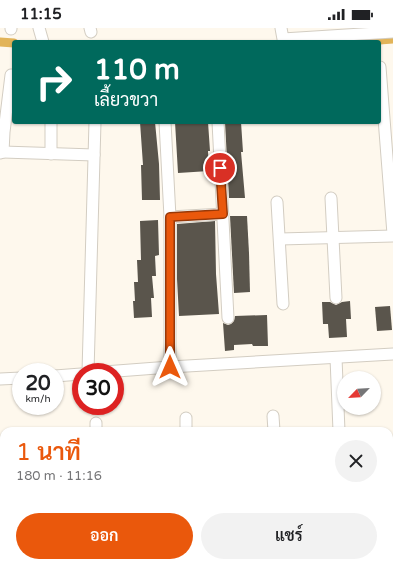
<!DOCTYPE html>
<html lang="th">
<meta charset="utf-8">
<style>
:root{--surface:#fff;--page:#f2f2f2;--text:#202124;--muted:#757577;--accent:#ea580c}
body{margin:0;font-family:"Varela Round",Sarabun,sans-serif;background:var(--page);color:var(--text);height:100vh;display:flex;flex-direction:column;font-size:15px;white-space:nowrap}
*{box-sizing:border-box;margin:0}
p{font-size:13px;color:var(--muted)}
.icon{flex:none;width:22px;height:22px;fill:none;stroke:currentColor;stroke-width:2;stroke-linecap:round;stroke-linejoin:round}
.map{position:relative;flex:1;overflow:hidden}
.side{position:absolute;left:0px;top:399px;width:393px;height:140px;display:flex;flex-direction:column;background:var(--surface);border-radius:12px 12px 0 0;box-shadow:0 1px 3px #0004}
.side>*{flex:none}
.banner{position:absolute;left:12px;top:12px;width:369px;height:84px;border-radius:4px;box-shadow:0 1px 3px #0004;background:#00695c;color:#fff;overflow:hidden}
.needle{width:26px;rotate:245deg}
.controls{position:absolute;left:337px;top:343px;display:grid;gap:8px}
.controls a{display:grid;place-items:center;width:44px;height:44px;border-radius:50%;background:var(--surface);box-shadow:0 1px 3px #0004;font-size:20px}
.speed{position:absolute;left:12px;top:335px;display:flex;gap:8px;font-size:20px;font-weight:700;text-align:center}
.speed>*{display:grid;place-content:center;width:52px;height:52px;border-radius:50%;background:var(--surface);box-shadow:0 1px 3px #0004;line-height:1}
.speed small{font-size:10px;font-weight:400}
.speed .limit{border:6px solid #d22;background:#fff;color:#111}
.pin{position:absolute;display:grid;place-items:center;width:34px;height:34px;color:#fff;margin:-17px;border:2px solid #fff;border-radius:50%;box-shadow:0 1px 4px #0007}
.me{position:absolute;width:44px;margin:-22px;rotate:0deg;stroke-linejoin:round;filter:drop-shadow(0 0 3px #0008)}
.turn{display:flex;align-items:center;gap:14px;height:84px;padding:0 16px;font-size:18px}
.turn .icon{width:52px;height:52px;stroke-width:2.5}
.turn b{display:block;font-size:28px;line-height:34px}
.round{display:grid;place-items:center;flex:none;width:42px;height:42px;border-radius:21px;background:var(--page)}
.head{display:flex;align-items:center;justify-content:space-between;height:68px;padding:0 16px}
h1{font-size:24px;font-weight:600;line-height:30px;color:var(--accent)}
.cta{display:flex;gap:8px;margin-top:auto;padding:8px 16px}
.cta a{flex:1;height:46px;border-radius:24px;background:var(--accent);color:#fff;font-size:16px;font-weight:600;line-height:46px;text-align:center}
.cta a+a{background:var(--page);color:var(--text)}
.status{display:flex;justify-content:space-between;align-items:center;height:28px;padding:0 20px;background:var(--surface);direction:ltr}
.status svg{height:11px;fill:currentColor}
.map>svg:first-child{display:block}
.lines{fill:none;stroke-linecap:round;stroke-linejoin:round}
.canal{stroke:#e2b459;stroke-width:9}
.building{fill:#5a554c}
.lane-casing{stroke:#d3cdc2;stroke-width:8}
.street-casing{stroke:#d3cdc2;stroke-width:13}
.lane{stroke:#fff;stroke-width:5.5}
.street{stroke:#fff;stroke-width:11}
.route-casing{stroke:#983908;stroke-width:10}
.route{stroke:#ea580c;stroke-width:7}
</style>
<div class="status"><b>11:15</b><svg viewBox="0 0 49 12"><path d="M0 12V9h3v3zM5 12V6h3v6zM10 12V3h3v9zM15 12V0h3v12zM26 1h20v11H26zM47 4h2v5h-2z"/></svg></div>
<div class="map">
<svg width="393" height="539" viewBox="0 0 393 539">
<rect width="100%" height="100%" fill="#fef8ed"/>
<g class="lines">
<!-- canal -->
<g class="canal">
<path d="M0 14 14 15"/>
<path d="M353 14 393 11"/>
</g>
</g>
<!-- building -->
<g class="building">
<path d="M140 94H155L159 136 160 172H142L141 137H143Z"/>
<path d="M175 94H208L210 123H208L209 143 178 145Z"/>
<path d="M225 94H241L243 124H241L245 170H229Z"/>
<path d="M230 188H247L249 225 250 264 234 265Z"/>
<path d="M158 192 159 227 155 228 156 248H152L154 270H151L152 289 134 290 133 273H135L134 254H138L137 232H141L140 193Z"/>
<path d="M215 193 216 246 219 286 179 288 177 251V196Z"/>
<path d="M350 273 351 291H346L347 309 329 310 328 296H323L322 274H330L336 277 342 274Z"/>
<path d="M390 278 392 302 377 303 375 279Z"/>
<path d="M267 287 268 318H253L252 316 234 317V322L225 323 223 295 228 297 231 296 234 293 235 288Z"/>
</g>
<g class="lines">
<!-- lane casing -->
<g class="lane-casing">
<path id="lane" d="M389 426 393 425"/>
</g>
<!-- street casing -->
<g class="street-casing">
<g id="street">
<path d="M11 0V1"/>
<path d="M39 0 43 14"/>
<path d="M90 0 91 4"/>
<path d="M281 0 283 11 393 4"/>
<path d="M380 39 393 206"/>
<path d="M51 94V126"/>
<path d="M165 94 170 189V339"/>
<path d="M218 94 228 290"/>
<path d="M3 124 94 127"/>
<path d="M0 125 3 124 4 104 11 47"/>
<path d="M331 170 336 270"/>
<path d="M277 174 283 276"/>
<path d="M170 189 223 186"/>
<path d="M280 211 393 208"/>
<path d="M336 330 339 403"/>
<path d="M88 344 95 94"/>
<path d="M104 344 170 339 393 326"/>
<path d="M55 348 81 346"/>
<path d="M0 351 21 350"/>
<path d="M273 388 274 403"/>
<path d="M186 390V403"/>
<path d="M96 395V403"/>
<path d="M0 442 3 443"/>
<path d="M15 535V539"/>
<path d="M102 535V539"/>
<path d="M191 535 192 539"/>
<path d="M279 535 280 539"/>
<path d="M344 535V539"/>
</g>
</g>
<!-- lane -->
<use href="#lane" class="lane"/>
<!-- street -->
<use href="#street" class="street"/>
</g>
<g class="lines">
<!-- route casing -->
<g class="route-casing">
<path id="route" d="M170 339V189L223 186 220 140"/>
</g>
<!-- route -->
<use href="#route" class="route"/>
</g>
</svg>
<div class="controls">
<a><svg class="needle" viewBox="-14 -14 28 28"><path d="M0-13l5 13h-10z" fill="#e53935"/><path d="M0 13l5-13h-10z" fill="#757577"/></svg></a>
</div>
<div class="speed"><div>20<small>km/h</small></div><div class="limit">30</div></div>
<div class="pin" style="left:220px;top:140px;background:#d93025"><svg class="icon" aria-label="arrive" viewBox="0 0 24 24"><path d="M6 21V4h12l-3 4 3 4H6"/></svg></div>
<svg class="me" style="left:170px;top:339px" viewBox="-20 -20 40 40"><path d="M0-17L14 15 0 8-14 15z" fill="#ea580c" stroke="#fff" stroke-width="4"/></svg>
<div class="banner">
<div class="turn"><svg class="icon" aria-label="right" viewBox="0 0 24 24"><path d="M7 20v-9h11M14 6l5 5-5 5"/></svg><div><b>110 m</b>เลี้ยวขวา</div></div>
</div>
<section class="side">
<div class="head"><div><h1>1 นาที</h1><p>180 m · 11:16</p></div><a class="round"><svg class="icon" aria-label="close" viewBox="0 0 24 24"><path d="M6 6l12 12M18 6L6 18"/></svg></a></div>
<div class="cta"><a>ออก</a><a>แชร์</a></div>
</section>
</div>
